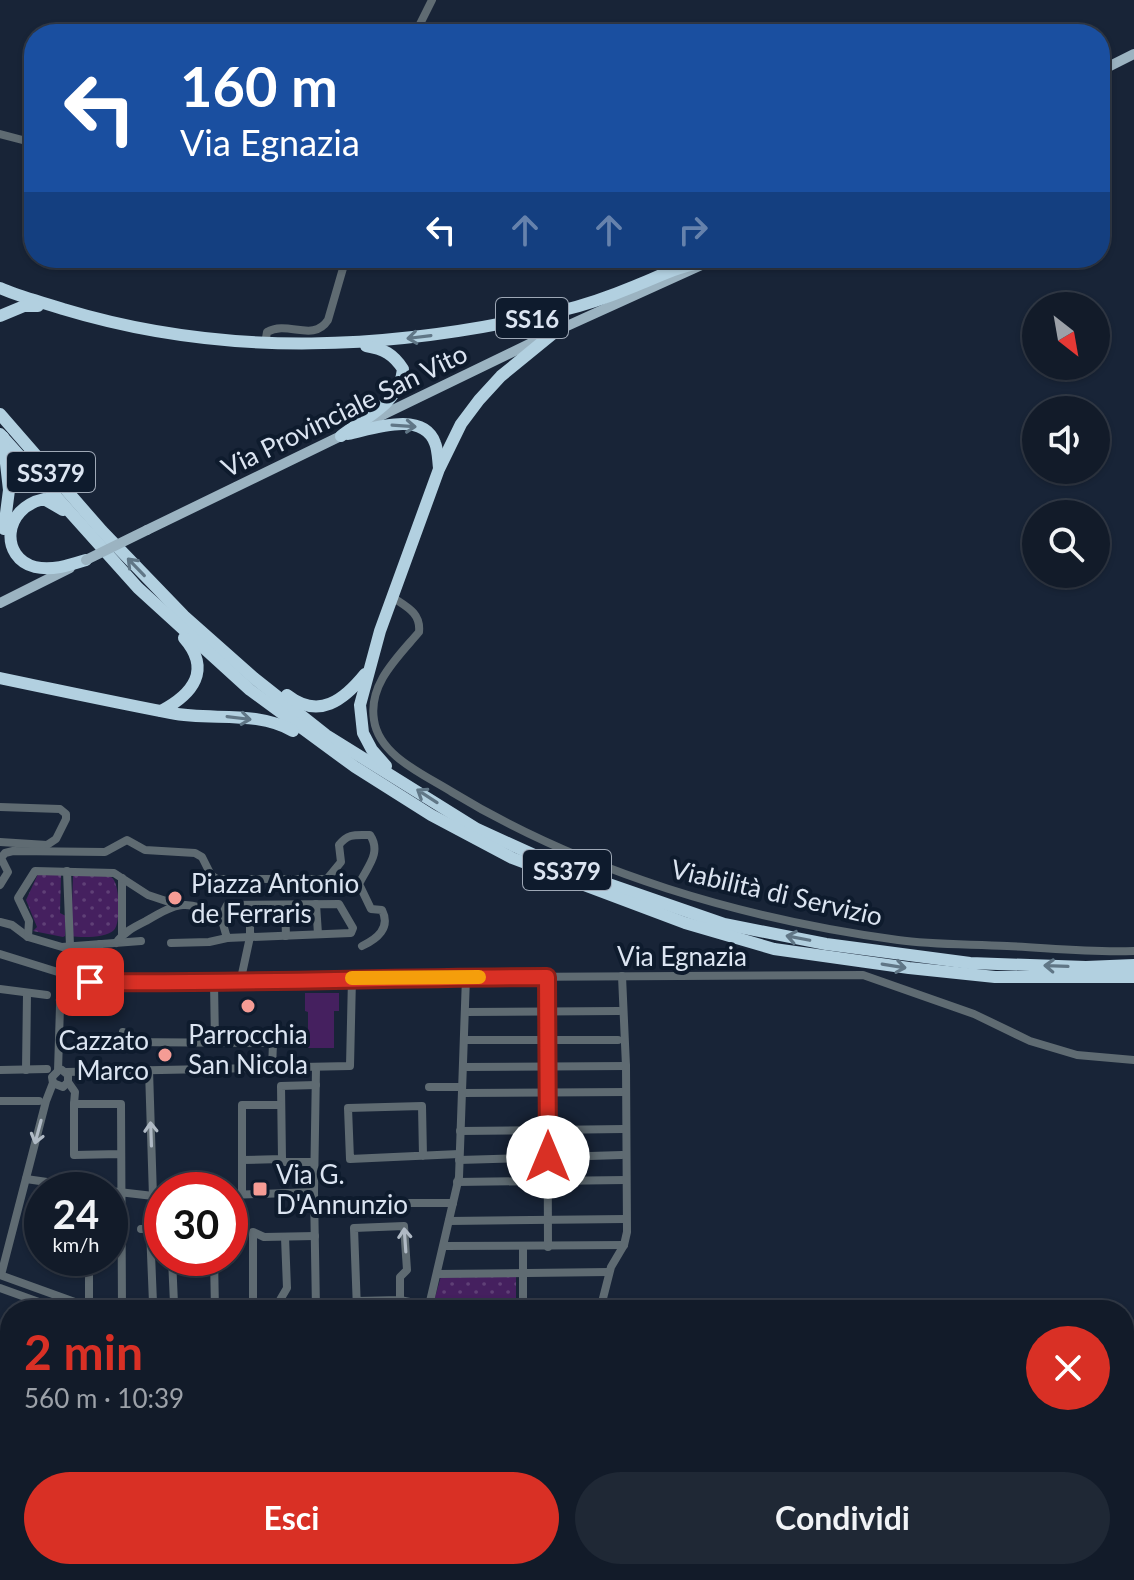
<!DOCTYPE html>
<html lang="it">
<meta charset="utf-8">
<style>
:root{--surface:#121b29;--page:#1f2835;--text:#f1f3f6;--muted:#9ca1a8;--line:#313946;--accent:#d93025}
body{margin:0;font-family:Lato,sans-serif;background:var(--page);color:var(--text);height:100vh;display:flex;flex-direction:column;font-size:30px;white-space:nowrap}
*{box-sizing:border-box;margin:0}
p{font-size:26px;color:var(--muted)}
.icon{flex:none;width:44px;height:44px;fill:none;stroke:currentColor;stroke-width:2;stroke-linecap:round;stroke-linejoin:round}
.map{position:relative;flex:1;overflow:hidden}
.drawer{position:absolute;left:0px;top:1300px;width:1134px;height:280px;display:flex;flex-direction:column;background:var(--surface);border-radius:32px 32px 0 0;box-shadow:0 2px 6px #0004,0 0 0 2px var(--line)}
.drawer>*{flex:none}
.hud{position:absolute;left:24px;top:24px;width:1086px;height:244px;border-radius:32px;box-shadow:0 2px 6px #0004,0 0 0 2px var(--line);background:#1a4fa0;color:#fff;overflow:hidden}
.needle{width:52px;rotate:149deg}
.buttons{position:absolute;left:1022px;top:292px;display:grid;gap:16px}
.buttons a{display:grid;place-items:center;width:88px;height:88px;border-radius:50%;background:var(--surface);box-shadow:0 2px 6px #0004,0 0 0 2px var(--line);font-size:40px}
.speed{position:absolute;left:24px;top:1172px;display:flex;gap:16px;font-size:40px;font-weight:700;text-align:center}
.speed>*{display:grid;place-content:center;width:104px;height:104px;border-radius:50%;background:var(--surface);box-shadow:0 2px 6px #0004,0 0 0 2px var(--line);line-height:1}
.speed small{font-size:20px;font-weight:400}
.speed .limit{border:12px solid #d22;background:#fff;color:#111}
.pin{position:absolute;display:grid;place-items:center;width:68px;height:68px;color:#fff;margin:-34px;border-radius:16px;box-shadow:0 4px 12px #0006}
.me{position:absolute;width:88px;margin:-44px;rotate:0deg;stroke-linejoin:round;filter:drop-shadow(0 0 6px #0008)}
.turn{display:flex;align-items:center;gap:28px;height:168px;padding:0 24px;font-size:36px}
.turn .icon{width:104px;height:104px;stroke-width:2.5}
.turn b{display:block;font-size:56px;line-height:68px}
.lanes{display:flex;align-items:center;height:76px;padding:0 24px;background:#0003;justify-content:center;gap:40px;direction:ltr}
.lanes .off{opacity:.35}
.round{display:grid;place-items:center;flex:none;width:84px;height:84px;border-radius:42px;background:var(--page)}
.head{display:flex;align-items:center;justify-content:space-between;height:136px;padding:0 24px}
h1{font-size:48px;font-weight:700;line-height:60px;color:var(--accent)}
.action{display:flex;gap:16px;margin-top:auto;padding:16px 24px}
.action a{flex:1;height:92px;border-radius:48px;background:var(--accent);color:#fff;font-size:32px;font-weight:700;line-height:92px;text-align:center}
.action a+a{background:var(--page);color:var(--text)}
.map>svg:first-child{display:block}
.grass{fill:#45205f}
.park{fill:url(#park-dots)}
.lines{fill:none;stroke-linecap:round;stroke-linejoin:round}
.minor{stroke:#5f6b72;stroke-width:8}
.major{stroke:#9bb3c1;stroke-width:10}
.highway{stroke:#b2d0e0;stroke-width:12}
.major-bridge{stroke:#9bb3c1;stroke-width:10}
.oneway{stroke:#607686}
.oneway2{stroke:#b0bac5}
.route-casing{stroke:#8d1f18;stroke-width:20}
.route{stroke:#d93025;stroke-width:14}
.slow{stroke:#f59e0b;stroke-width:14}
.poi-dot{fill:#f59c95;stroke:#0e1b2d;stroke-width:3}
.labels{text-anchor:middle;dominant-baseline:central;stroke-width:8;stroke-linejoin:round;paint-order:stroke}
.shield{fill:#0e1b2d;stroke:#9ea8b6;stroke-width:2}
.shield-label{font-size:24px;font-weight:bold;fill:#dbe4f1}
.street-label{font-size:26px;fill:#dbe4f1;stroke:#0e1b2d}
.poi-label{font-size:26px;fill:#dbe4f1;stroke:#0e1b2d;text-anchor:start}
</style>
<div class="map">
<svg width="1134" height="1580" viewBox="0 0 1134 1580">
<defs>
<pattern id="park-dots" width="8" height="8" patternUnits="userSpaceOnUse" patternTransform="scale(2)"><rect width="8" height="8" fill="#45205f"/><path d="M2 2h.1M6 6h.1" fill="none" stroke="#5f4076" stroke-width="1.8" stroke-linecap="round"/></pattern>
</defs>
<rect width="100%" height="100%" fill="#182437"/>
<!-- grass -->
<path class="grass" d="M305 993H339V1011H334V1048H308V1012L305 1011Z"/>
<!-- park -->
<g class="park">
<path d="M38 874 61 875 60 913 66 916 65 936 63 937 33 931 37 927 26 900Z"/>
<path d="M73 876C84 876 101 873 111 877 120 881 121 923 114 930 107 938 81 938 71 936Z"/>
<path d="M441 1276H516V1310L432 1308Z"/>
</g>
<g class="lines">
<!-- minor -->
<g class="minor">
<path d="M415 34 432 0"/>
<path d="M0 134 34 143"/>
<path d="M265 344 267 332C288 320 313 343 328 320L346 258"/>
<path d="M392 597C407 607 421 613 419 632 398 657 368 684 374 720 379 756 425 775 452 792 585 873 744 919 898 940 933 945 971 944 1007 946 1049 948 1092 953 1134 951"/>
<path d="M0 807 60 809 66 814V819L56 839 47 845 0 842"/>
<path d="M67 871 70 946"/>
<path d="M122 878V934"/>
<path d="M0 885 8 872 1 858 5 853 13 851 105 852 127 840 145 850 195 853 202 857 211 875 217 879H327L341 862 339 845C348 833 356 835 370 835 382 853 367 867 359 884L371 909 382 910C391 928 377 939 362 946"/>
<path d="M316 904 318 934"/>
<path d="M339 904 353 928 351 933 227 938 221 917 227 905Z"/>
<path d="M285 905 286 936"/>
<path d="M0 922 12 925 28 937 62 947 141 941"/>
<path d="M28 937 29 921 18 898 35 871 114 873 148 895 175 904"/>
<path d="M116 943C124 932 134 927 146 921 178 902 187 899 221 917"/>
<path d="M171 943 209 942 227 938"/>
<path d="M0 954 90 982 214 983 355 978 863 975 974 1014 1030 1041 1077 1055 1134 1060"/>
<path d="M547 977 548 1247"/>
<path d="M90 982 100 944"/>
<path d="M214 983 215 1042"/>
<path d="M240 983 250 937V905"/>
<path d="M0 989 47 995"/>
<path d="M60 1000 84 980"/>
<path d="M465 1012 619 1011"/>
<path d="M123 1032 124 1042 273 1043 272 1069"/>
<path d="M464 1040H618"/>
<path d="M463 1067 626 1066"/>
<path d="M0 1070 47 1069"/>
<path d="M26 1070 27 994"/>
<path d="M149 1070 153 1197"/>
<path d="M66 1072 350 1066 352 978"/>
<path d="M68 1082 75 1092 74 1104"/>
<path d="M53 1083 63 1087 68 1082V1075L62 1070"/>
<path d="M429 1087H462"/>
<path d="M462 1093 626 1092"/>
<path d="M0 1101H39"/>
<path d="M460 1131 624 1129"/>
<path d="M120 1154 74 1155V1104H121L122 1310"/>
<path d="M423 1156 422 1106 348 1108 350 1159 459 1154"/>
<path d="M282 1159 284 1162H314"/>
<path d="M242 1160 282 1159 281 1086 316 1085"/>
<path d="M459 1160 622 1155"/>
<path d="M26 1179 103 1190"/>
<path d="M457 1182 626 1180"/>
<path d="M110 1191 162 1197"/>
<path d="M242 1194V1105H280"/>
<path d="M230 1195 314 1192"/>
<path d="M406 1203H453"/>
<path d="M449 1221 625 1219"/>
<path d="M141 1229 162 1228"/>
<path d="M150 1229 153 1303 157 1305"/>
<path d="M444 1246 624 1245"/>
<path d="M523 1247V1310"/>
<path d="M56 1258V1264L91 1263V1258"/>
<path d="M214 1258 215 1310"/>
<path d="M437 1274 609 1272"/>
<path d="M0 1275 97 1310"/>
<path d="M1 1275 46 1101 53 1083 52 1077 58 1071 61 974"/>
<path d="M0 1288 61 1310"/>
<path d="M400 1300 429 1306"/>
<path d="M89 1307V1263"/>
<path d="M157 1309V1305L174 1304 172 1258"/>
<path d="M523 1309H600"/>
<path d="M253 1310V1232L264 1237 315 1236"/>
<path d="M280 1310V1300L287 1288 285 1237"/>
<path d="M316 1310 314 1192 316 1068"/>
<path d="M357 1310 354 1228 404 1226 407 1270 400 1277V1300L357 1301"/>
<path d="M428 1310 459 1177 466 977"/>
<path d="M436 1310H490"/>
<path d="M600 1310 611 1267 624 1245 627 1232 626 1066 622 976"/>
<path d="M0 1450 10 1454"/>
<path d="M1124 1496 1134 1493"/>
<path d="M0 1525 10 1529"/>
<path d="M0 1557 10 1550"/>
<path d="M905 1570 917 1580"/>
</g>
<!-- major -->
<g class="major">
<path d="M1100 71 1134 54"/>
<path d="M368 422 556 331 717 258"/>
<path d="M147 530 347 433"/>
<path d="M0 603 70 568"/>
</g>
<!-- highway -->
<g class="highway">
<path d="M0 288C20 297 42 302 63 309 228 359 395 350 560 311 586 305 611 296 635 286 660 276 682 264 709 262"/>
<path d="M0 316 24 306H38"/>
<path d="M0 414 102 531 184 616 254 678 326 735 477 829 565 869 724 924 826 944 970 963 1086 967 1134 965"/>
<path d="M0 434 138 588 250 690 355 767 431 815 512 858 685 923 774 949 909 968 995 977H1134"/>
<path d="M348 434C372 429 423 410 435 443 438 450 438 460 439 468"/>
<path d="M341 436C366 417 400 403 403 369 393 354 384 349 366 346"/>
<path d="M3 437 9 490 4 529"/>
<path d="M63 510 44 499C2 508 0 558 35 567 52 571 70 565 86 560"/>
<path d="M0 678C57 690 114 702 171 713 211 721 257 710 293 731"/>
<path d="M287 695C319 720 344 700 365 674"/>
<path d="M161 711C193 694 212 670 184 638"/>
<path d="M386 766 372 750 363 733 360 705 380 631 439 469 461 424 479 400 501 376 556 331"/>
</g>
<!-- major-bridge -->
<path class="major-bridge" d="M86 560 147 530"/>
</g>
<!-- one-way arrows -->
<defs><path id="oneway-shaft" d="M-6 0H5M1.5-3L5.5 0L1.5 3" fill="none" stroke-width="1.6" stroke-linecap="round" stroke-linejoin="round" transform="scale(2)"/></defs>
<g class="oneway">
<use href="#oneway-shaft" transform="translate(419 337) rotate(173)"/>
<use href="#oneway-shaft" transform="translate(404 426) rotate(4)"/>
<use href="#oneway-shaft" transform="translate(136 567) rotate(-134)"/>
<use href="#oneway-shaft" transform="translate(239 718) rotate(7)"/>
<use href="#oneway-shaft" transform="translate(427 796) rotate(-147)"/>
<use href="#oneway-shaft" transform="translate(798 938) rotate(-169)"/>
<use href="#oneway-shaft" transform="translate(894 966) rotate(9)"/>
<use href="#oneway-shaft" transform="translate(1056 966) rotate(-178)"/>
</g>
<g class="oneway2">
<use href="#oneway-shaft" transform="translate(38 1132) rotate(105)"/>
<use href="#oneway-shaft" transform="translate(151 1134) rotate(-92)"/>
<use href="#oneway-shaft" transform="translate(405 1240) rotate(-94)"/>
</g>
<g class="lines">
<!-- route casing -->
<g class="route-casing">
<path id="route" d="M90 982C242 984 395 977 547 977L548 1157"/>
</g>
<!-- route -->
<use href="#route" class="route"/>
<!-- slow -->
<path class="slow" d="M352 978 479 977"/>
</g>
<!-- markers -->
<g class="poi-dot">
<circle cx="175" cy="898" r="8"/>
<circle cx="248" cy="1006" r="8"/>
<circle cx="165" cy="1055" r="8"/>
<rect x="252" y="1181" width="16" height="16" rx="4"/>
</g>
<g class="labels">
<!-- shield labels -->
<g class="shield">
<rect x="496" y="298" width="72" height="40" rx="6"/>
<rect x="7" y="452" width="88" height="40" rx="6"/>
<rect x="523" y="850" width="88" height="40" rx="6"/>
</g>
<g class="shield-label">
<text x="532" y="318">SS16</text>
<text x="51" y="472">SS379</text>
<text x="567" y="870">SS379</text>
</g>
<!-- street labels -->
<g class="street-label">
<text transform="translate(344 410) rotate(-26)">Via Provinciale San Vito</text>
<text transform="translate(777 892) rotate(13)">Viabilità di Servizio</text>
<text x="682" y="956">Via Egnazia</text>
</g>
<!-- poi labels -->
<g class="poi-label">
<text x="191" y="883">Piazza Antonio<tspan x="191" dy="30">de Ferraris</tspan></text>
<text x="248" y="1034" text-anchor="middle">Parrocchia<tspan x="248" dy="30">San Nicola</tspan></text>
<text x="149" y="1040" text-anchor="end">Cazzato<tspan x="149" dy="30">Marco</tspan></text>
<text x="276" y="1174">Via G.<tspan x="276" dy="30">D'Annunzio</tspan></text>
</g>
</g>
</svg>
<div class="buttons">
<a><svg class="needle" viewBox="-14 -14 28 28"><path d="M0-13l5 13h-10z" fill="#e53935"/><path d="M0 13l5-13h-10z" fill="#9ca1a8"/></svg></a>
<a><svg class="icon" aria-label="sound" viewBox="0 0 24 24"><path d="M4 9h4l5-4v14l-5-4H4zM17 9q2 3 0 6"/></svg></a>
<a><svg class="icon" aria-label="search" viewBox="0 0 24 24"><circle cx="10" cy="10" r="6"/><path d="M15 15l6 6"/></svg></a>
</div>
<div class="speed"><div>24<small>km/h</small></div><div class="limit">30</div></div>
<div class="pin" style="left:90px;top:982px;background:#d93025"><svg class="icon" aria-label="arrive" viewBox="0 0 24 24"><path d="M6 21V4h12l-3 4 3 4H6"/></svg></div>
<svg class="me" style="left:548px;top:1157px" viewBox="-20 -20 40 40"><circle r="19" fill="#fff"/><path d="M0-13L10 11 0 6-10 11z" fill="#d93025"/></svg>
<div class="hud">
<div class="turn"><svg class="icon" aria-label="left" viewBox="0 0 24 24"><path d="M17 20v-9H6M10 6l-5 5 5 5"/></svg><div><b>160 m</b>Via Egnazia</div></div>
<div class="lanes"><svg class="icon" aria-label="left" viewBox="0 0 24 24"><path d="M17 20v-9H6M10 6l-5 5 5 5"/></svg><svg class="icon off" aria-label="ahead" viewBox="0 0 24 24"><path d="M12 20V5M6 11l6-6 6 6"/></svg><svg class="icon off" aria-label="ahead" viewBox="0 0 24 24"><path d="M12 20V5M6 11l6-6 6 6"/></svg><svg class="icon off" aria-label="right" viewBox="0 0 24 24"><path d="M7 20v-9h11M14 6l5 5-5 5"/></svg></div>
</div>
<section class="drawer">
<div class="head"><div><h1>2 min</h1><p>560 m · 10:39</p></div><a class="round" style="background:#d93025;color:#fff"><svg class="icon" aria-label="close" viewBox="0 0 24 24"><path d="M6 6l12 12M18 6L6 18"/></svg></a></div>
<div class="action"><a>Esci</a><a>Condividi</a></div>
</section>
</div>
